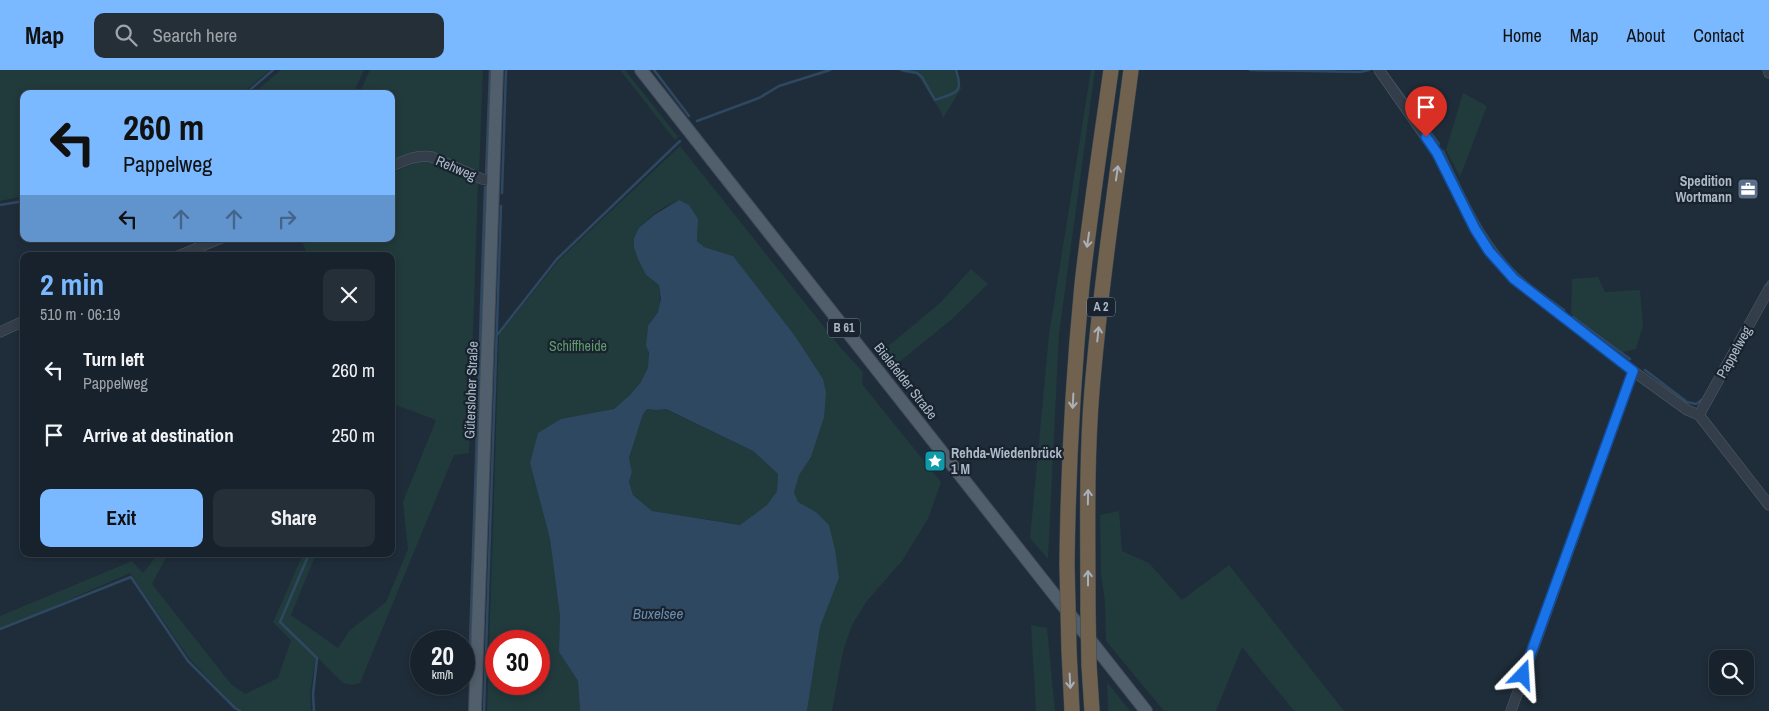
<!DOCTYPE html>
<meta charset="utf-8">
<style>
:root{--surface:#17222c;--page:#242f38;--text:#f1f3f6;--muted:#9ea4a9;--line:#363f48;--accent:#7ab8ff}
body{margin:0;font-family:"Archivo Narrow",sans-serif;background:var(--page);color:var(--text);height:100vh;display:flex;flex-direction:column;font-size:19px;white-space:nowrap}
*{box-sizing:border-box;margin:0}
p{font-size:16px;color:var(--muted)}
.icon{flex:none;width:28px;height:28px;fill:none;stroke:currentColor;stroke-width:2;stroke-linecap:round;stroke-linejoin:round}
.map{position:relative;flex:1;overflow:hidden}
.details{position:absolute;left:20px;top:182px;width:375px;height:305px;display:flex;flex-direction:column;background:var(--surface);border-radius:10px;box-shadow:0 2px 8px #0003,0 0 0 1px var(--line)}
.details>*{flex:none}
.hud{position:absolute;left:20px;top:20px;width:375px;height:152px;border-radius:10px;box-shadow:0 2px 8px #0003,0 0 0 1px var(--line);background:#7ab8ff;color:#111;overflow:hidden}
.fabs{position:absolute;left:1709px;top:580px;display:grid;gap:10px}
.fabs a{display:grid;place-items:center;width:45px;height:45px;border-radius:10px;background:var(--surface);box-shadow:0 2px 8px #0003,0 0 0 1px var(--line);font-size:25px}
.speed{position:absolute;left:410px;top:560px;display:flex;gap:10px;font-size:25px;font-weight:700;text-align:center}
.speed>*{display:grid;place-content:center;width:65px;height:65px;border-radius:50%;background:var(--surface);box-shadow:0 2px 8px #0003,0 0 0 1px var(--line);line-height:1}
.speed small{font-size:12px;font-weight:400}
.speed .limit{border:8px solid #d22;background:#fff;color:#111}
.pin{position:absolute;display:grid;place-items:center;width:42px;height:42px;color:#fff;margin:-51px -21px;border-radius:50% 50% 50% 0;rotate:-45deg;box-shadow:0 0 5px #0007}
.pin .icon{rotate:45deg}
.me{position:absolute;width:55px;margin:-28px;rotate:20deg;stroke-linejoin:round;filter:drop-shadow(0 0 4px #0008)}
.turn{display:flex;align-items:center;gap:18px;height:105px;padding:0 20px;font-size:22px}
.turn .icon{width:65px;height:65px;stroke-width:2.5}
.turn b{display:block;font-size:35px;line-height:42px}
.lanes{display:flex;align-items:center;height:48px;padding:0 20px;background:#0003;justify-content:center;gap:25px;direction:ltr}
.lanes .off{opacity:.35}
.round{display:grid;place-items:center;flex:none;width:52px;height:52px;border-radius:10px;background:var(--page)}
.overview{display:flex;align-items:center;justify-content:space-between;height:85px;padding:0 20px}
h1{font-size:30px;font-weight:800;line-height:38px;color:var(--accent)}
.button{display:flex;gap:10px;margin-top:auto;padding:10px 20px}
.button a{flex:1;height:58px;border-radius:10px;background:var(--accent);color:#111;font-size:20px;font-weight:800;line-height:58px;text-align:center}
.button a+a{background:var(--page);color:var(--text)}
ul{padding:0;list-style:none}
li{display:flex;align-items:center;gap:15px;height:65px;padding:0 20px}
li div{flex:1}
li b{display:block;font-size:19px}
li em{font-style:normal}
header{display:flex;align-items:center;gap:30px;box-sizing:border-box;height:70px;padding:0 25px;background:var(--accent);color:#111}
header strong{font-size:24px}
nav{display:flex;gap:28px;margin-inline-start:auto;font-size:18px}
.search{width:350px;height:45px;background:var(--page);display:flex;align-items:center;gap:12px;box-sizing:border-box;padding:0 18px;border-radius:10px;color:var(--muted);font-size:19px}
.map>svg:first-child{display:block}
.green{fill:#213a3b;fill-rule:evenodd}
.water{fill:#2f4861;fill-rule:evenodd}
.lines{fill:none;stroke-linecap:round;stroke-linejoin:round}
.stream{stroke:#2f4861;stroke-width:2.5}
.minor-casing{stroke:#505c68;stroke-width:11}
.major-casing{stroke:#3f4a57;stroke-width:14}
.highway-casing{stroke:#3d4955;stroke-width:16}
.minor{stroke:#333e4a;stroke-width:10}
.major{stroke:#515e6b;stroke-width:12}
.highway{stroke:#71614f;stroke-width:15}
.highway-bridge-casing{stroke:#3d4955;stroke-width:16;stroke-linecap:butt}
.highway-bridge{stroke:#71614f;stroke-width:15}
.oneway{stroke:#a7b0bb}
.route-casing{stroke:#114b97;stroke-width:12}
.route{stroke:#1a73e8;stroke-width:9}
.labels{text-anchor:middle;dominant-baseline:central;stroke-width:4.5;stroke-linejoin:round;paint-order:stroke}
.shield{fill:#18232f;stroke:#808c99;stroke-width:1}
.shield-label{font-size:12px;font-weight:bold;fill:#adb9c7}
.street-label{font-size:14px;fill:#adb9c7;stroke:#18232f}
.poi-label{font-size:14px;font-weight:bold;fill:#adb9c7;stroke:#18232f;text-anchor:end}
.park-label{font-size:14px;fill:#63996b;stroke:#18232f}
.water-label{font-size:15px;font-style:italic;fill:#6b8cad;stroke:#18232f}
</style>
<header>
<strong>Map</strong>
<div class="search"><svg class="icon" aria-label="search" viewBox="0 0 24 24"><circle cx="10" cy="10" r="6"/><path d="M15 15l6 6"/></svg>Search here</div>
<nav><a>Home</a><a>Map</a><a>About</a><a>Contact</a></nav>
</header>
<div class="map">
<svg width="1769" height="641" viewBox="0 0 1769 641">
<rect width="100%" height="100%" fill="#1f2d3a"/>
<!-- green -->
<g class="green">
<path d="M0 0H270L241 24H24V126L0 131Z"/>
<path d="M281 0H364L353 24H252Z"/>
<path d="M370 0H483L479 104 433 84 391 93V24H359Z"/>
<path d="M620 0H625L678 67 675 70Z"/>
<path d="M898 0H957L961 19 943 48 941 42 917 4 906 3Z"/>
<path d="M1091 0H1095L1059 264 1048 489 1030 468 1049 264Z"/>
<path d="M1463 23 1487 36 1460 107 1446 80Z"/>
<path d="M680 76 840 277 863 302 862 314 941 412 928 449 902 491 867 531 852 555 843 582 832 641H807L820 557 839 508 816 442C811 439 802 436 798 432 787 418 803 398 811 387L733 186 704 177 697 171 698 149 679 130C661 137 642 151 634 168L646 205 659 215C660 225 662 236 656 245 654 249 650 253 648 257 644 273 652 286 648 299 644 311 625 333 613 339 601 345 575 347 561 349L530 393 550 469 560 546 559 582 578 611 580 641H487L499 265 559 190ZM496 571H539V614H496Z"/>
<path d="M425 90 430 91 478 113 469 383 454 385 360 613 352 615 343 613 316 586 310 623 311 641H244L234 636 189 588 130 503 0 560V546L132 491 143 503 158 484H168L152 514 231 614 245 624 278 608 291 570 273 552 303 484H316L291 545 338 578 349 561 386 532 408 479 403 432 436 350 391 333V186H308L301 169H391V103L417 92Z"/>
<path d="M971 199 988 214 952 249 892 298 880 283 939 234Z"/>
<path d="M1598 207 1605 222 1640 220 1643 256 1636 279 1623 282 1571 244 1572 209Z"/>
<path d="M647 339 656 340 665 339 753 381 778 404 777 421 767 435 741 455 652 441 633 425 629 412 632 402 629 388 643 344Z"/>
<path d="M1119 441 1122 481 1149 493 1182 530 1229 495 1344 641H1294L1242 577 1216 641H1164L1106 571 1105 532 1101 503 1100 445Z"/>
<path d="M1031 555 1047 558 1055 641H1036Z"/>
<path d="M1107 612 1130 641H1108Z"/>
</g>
<!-- water -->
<path class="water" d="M679 130 689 135 698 149 697 171 704 177 733 186 795 266 823 309 826 323 824 347 811 387 799 405 794 422 798 432 816 442 829 455 835 480 839 508 820 557 807 641H580L578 611 559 582 560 546 550 469 530 393 538 363 561 349 614 339 630 325 641 312 648 298 649 283 646 275 648 256 658 242 661 229 659 215 646 205 638 189 634 177V168L639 158 654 145ZM647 339 656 340 666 339 753 381 778 404 777 421 767 435 740 455 652 441 633 425 629 412 632 402 629 388 643 344Z"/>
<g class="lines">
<!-- stream -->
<g class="stream">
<path d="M654 0 689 46"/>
<path d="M902 0 917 3 922 7 935 30C956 22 964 24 956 0"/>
<path d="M1250 0 1360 2 1369 0"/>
<path d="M1385 1 1439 74"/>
<path d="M245 24 273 0"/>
<path d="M697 51 759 28 779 16 830 0"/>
<path d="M1443 81C1465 127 1485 176 1524 210 1536 221 1551 230 1564 240"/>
<path d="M486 105 490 0"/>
<path d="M502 123 506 0"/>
<path d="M0 135 24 131"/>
<path d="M221 173 230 169"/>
<path d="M1765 217 1769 211"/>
<path d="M1573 247 1630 289"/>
<path d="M498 264 557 189 680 71"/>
<path d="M1645 300 1687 332 1696 334 1703 329"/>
<path d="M309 484 280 552 317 588 313 624 314 641"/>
<path d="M0 559 131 507 188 591 235 638 241 641"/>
<path d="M469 603 485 117"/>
<path d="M484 641 501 136"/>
</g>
<!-- minor casing -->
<g class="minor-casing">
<g id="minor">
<path d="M1379 0 1437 83 1475 159 1489 181 1514 209 1633 301 1687 340 1699 345 1769 435"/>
<path d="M1768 0 1769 3"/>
<path d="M391 96C405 91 417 84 432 87L482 109 494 110"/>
<path d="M178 186 219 169"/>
<path d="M0 262 24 251"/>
<path d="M1699 345 1769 219"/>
<path d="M1511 641 1633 301"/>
</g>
</g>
<!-- major casing -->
<g class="major-casing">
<g id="major">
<path d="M641 0 1146 641"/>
<path d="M475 641 497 0"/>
</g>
</g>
<!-- highway casing -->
<g class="highway-casing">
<g id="highway">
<path d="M1067 495C1068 402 1073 308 1082 215 1090 143 1101 71 1111 0"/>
<path d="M1088 540C1088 467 1086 393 1092 320 1101 213 1117 106 1131 0"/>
<path d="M1069 580 1072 641"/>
<path d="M1089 595 1092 641"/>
</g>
</g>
<!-- minor -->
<use href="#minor" class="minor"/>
<!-- major -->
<use href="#major" class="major"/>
<!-- highway -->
<use href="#highway" class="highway"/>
<!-- highway-bridge casing -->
<g class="highway-bridge-casing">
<g id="highway-bridge">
<path d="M1067 495 1069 580"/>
<path d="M1088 540 1089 595"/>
</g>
</g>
<!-- highway-bridge -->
<use href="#highway-bridge" class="highway-bridge"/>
</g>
<!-- one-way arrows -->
<defs><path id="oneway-shaft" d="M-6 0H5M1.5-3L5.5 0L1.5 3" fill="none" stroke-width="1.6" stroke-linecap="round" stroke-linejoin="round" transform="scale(1.25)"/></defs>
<g class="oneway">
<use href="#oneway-shaft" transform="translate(1117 103) rotate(-82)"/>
<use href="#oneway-shaft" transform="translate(1088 170) rotate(98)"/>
<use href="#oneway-shaft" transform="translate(1098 264) rotate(-84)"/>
<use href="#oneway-shaft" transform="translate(1073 331) rotate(93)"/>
<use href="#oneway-shaft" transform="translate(1088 427) rotate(-89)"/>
<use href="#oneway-shaft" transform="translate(1088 508) rotate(-90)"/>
<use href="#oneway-shaft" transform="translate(1070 611) rotate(87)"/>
</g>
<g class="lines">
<!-- route casing -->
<g class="route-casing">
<path id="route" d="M1426 67 1437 83 1475 159 1489 181 1514 209 1633 301 1523 605"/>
</g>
<!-- route -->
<use href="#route" class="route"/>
</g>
<!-- icons -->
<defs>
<g id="office-square" transform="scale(1.125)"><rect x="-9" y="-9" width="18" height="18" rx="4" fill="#5c6f8a" stroke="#18232f"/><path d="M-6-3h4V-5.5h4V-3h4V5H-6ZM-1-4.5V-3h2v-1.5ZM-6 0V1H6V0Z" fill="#fff"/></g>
<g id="sight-square" transform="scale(1.125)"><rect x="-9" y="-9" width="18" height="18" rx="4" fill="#0f9aa8" stroke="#18232f"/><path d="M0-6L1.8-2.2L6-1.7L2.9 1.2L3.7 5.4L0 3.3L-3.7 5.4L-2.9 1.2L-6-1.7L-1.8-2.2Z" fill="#fff"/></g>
</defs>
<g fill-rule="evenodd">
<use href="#office-square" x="1748" y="119"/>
<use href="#sight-square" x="935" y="391"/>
</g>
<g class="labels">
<!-- shield labels -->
<g class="shield">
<rect x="1087" y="227.5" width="28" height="19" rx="4"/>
<rect x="828" y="248.5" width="32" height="19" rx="4"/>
</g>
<g class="shield-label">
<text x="1101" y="237">A 2</text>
<text x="844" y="258">B 61</text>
</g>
<!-- street labels -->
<g class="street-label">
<text transform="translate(456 98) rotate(23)">Rehweg</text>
<text transform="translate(1734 282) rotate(-61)">Pappelweg</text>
<text transform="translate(906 311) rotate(52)">Bielefelder Straße</text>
<text transform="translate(471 320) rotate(-88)">Gütersloher Straße</text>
</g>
<!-- poi labels -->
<g class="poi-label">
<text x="1732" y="111">Spedition<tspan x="1732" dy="16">Wortmann</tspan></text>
<text x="951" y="383" text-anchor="start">Rehda-Wiedenbrück<tspan x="951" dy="16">1 M</tspan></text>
</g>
<!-- park labels -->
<g class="park-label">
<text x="578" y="276">Schiffheide</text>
</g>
<!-- water labels -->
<g class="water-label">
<text x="658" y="543">Buxelsee</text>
</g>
</g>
</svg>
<div class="fabs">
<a><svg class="icon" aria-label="search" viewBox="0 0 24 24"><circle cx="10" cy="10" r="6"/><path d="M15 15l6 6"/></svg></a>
</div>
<div class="speed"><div>20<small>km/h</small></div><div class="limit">30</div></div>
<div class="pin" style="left:1426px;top:67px;background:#d93025"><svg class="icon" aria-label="arrive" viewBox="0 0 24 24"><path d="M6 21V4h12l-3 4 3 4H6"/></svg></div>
<svg class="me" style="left:1523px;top:605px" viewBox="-20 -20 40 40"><path d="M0-17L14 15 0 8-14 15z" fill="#1a73e8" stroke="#fff" stroke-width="4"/></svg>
<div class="hud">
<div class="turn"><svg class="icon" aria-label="left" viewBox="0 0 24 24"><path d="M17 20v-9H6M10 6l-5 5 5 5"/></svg><div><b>260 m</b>Pappelweg</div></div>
<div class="lanes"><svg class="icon" aria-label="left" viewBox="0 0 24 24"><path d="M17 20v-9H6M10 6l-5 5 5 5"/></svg><svg class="icon off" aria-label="ahead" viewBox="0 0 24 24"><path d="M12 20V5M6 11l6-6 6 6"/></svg><svg class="icon off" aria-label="ahead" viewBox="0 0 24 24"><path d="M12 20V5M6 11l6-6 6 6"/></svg><svg class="icon off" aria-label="right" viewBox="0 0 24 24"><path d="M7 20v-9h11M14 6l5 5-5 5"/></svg></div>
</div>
<section class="details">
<div class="overview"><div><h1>2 min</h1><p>510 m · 06:19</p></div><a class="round"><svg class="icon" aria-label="close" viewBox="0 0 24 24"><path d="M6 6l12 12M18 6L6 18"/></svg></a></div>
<ul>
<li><svg class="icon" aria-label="left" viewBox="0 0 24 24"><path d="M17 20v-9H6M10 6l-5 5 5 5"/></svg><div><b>Turn left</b><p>Pappelweg</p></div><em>260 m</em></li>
<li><svg class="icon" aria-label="arrive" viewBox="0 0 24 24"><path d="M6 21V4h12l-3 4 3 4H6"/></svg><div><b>Arrive at destination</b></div><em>250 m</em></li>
</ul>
<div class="button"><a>Exit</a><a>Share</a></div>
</section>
</div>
